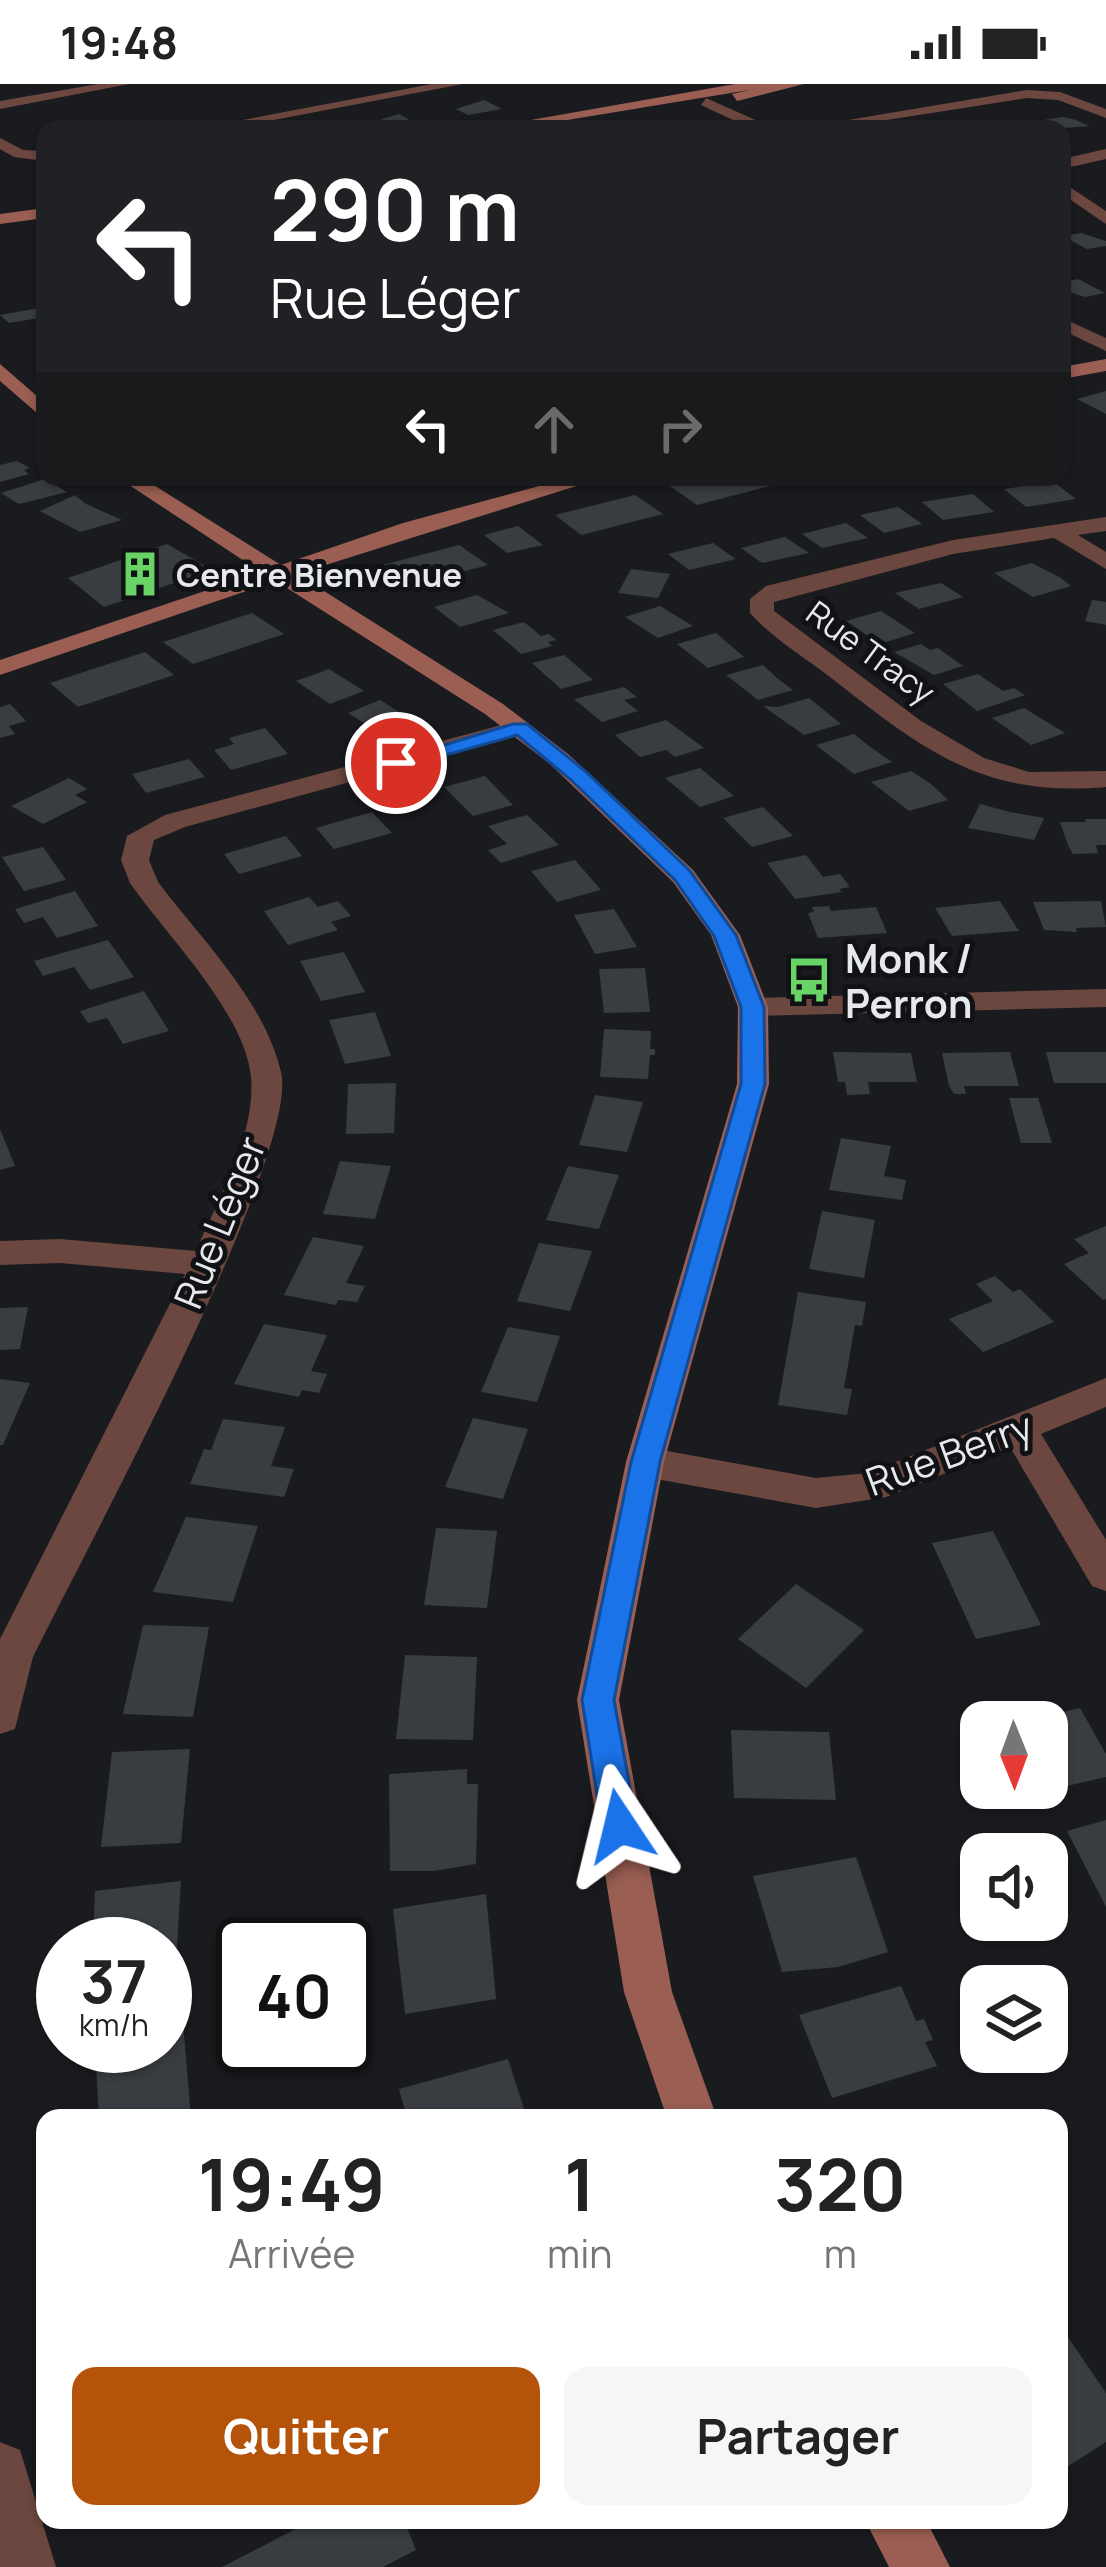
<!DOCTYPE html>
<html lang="fr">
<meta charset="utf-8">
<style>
:root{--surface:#fff;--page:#f6f6f6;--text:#222;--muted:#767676;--accent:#b45309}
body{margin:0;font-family:Manrope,sans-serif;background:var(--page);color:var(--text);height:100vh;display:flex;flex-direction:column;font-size:45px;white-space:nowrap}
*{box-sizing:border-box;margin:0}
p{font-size:39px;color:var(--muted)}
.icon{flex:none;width:66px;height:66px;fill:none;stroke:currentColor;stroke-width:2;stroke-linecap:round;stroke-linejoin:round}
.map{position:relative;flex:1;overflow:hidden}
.side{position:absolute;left:36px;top:2025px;width:1032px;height:420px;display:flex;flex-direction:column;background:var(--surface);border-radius:24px;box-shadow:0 3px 9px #0004}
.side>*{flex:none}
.banner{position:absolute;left:36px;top:36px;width:1035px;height:366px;border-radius:24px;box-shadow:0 3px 9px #0004;background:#202124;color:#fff;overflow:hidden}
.needle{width:78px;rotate:179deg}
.tools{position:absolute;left:960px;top:1617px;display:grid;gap:24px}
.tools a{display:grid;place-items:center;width:108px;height:108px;border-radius:24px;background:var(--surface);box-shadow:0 3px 9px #0004;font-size:60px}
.speed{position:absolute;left:36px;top:1833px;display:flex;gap:24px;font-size:60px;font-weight:700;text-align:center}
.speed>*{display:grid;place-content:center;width:156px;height:156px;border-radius:50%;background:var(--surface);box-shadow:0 3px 9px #0004;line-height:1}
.speed small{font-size:30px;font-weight:400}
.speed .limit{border:6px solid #111;border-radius:18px;background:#fff;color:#111}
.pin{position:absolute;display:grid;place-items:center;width:102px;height:102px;color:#fff;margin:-51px;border:6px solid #fff;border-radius:50%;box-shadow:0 3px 12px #0007}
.me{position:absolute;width:132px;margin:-66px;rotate:350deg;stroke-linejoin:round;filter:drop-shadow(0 0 9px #0008)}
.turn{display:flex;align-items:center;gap:42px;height:252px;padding:0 36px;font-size:54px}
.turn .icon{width:156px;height:156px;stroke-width:2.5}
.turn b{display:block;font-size:84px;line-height:102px}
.lanes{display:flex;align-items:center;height:114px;padding:0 36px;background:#0003;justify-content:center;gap:60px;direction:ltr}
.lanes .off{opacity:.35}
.eta{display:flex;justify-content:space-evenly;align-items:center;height:204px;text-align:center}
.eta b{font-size:72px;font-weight:700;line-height:84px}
.primary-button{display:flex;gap:24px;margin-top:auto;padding:24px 36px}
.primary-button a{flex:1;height:138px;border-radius:24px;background:var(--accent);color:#fff;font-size:48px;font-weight:700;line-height:138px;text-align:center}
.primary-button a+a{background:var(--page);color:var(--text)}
.status{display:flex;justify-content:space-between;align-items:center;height:84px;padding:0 60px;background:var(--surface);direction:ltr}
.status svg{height:33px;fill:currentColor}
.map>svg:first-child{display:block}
.building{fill:#393c41}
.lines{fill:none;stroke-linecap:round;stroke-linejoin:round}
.street{fill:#6c473f;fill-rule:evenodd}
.secondary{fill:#9a5e52;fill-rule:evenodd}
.route{fill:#1a73e8;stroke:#114b97;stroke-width:3}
.labels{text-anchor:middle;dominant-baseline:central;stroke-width:10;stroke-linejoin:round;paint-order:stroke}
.far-poi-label{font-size:33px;font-weight:bold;fill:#e6e8eb;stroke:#101216;text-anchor:start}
.far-street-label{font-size:33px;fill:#e6e8eb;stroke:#101216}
.poi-label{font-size:39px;font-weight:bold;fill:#e6e8eb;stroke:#101216;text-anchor:start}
.street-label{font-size:39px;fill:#e6e8eb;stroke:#101216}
</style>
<div class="status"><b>19:48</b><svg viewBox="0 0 49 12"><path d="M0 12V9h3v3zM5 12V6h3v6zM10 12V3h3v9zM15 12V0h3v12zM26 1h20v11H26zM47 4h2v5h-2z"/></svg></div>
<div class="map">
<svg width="1106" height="2483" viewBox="0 0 1106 2483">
<rect width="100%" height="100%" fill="#191b1f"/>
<!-- building -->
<g class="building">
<path d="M484 16 502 25 468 31 456 25Z"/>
<path d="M399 30 417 40 380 45 370 39Z"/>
<path d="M1063 33 1076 36 1089 42 1053 45 1056 42 1043 36Z"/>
<path d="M706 36 725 45H664V43Z"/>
<path d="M1081 149 1106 157V162L1087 165 1062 152Z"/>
<path d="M1078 195 1105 209 1085 213 1062 206V198Z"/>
<path d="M45 223V233L9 239 0 231Z"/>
<path d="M1106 307V330L1077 315Z"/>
<path d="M17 377 30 384 24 386 29 390 0 398V381Z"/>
<path d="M697 393H766L777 400 697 421 667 400Z"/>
<path d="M45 395 67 408 19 420 1 409Z"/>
<path d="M1054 398 1076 415 1026 423 1004 405Z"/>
<path d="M973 410 994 428 943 436 922 418Z"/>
<path d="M75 411 86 420 122 436 80 448 40 427Z"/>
<path d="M635 411 663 430 581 451 555 431Z"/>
<path d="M898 423 922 440 884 449 860 431Z"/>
<path d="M846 439 868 454 822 464 802 450Z"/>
<path d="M518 442 543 461 507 469 484 451Z"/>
<path d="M785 453 809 469 762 479 741 464Z"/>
<path d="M713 459 736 475 689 486 668 470Z"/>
<path d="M167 460 212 486 104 523 68 494Z"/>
<path d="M459 461 488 481 402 504 375 483Z"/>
<path d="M1032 479 1061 494 1071 502 1033 513 994 489Z"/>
<path d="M631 485 670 490 658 514 618 509Z"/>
<path d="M941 499 963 513 919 525 895 509Z"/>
<path d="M477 511 509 529 460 543 434 523Z"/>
<path d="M1092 516 1106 518V541L1085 537Z"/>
<path d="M660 522 693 542 658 554 625 533Z"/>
<path d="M881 527 915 549 880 560 846 537Z"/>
<path d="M252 529 284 550 193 580 163 558Z"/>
<path d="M524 538 541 552 549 550 556 556 548 558 552 562 521 570 493 546Z"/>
<path d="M716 549 744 573 708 584 677 560Z"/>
<path d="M921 560 930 566 938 564 963 582 934 591 894 568Z"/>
<path d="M145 568 174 591 78 623 50 599Z"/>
<path d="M564 571 593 596 561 605 532 579Z"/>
<path d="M763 581 777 594 793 606 758 616 726 591Z"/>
<path d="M329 585 364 607 330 620 296 597Z"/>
<path d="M978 590 1003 607 1014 604 1025 611 977 627 943 600Z"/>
<path d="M624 603 637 613 624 616 638 627 602 638 574 615Z"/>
<path d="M809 614 841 640 804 651 763 622 778 623Z"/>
<path d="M380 616 414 637 381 650 348 629Z"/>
<path d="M10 620 26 637 9 642 15 650 0 654V623Z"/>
<path d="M1024 624 1065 649 1031 661 992 634Z"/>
<path d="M666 636 704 664 675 673 666 666 640 673 615 651Z"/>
<path d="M265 644 288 670 231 686 214 666 234 660 229 654Z"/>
<path d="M854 650 869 662 892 678 854 690 816 661Z"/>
<path d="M189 675 205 693 146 709 132 690Z"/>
<path d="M700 684 734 712 700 723 665 694Z"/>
<path d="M911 687 931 700 948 716 909 727 871 698Z"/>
<path d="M485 692 513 721 473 732 444 703Z"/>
<path d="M69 694 87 705 75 711 87 718 43 740 11 722Z"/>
<path d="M980 720 1010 728 1044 734 1034 756 968 744Z"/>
<path d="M763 723 793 752 752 763 723 734Z"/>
<path d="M372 728 392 749 334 765 316 744Z"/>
<path d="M527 731 559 761 501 779 488 766 507 760 488 742Z"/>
<path d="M1085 735H1106V761H1096L1098 769 1073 770 1068 761 1060 738H1086Z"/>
<path d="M286 752 302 772 239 790 224 770Z"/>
<path d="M43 763 66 796 24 807 2 773Z"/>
<path d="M806 771 823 793 840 790 850 803 839 805 842 808 795 815 767 779Z"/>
<path d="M575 776 601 806 557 818 531 787Z"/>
<path d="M75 807 98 842 57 854 43 833 24 839 15 825Z"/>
<path d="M309 813 318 823 338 817 351 832 331 838 338 846 288 861 264 827Z"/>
<path d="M1000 817 1019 847 952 852 935 824Z"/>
<path d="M1101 817 1106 843 1076 844 1077 848 1044 846 1033 818Z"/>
<path d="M829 822 831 827 876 823 887 849 818 854 808 829 814 828 812 823Z"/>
<path d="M614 825 637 863 595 870 574 831Z"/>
<path d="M108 856 134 893 90 906 74 883 43 892 34 877Z"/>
<path d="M344 868 365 908 321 917 300 877Z"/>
<path d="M645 884 650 928 604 929 599 885Z"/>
<path d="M144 907 169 947 123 960 107 934 88 939 80 927Z"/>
<path d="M375 928 391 972 345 980 329 936Z"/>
<path d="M604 945 651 947 650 965H655V971H650L648 995 600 993Z"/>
<path d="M833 968 911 969 917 998H868L870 1010 847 1011 845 998H838Z"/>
<path d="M1010 968 1019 1002H964L966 1010H954L949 1002 942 969Z"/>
<path d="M1046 968H1106V999H1054Z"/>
<path d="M396 999 394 1049 346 1050 348 1000Z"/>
<path d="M595 1011 643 1018 627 1068 579 1061Z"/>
<path d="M1009 1014H1038L1052 1059H1021Z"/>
<path d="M0 1045 15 1082 0 1086Z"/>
<path d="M841 1054 891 1062 884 1092 906 1096 902 1116 829 1106Z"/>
<path d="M340 1077 391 1082 375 1135 323 1130Z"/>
<path d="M568 1082 619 1091 599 1145 546 1136Z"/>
<path d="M822 1127 875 1136 864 1194 809 1185Z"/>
<path d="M1106 1142V1215L1103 1216 1064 1180 1089 1169 1074 1155Z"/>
<path d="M313 1153 364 1162 346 1199 365 1202 357 1218 338 1216 336 1221 284 1211Z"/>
<path d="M539 1159 592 1167 570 1227 517 1217Z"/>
<path d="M995 1192 1013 1208 1020 1205 1054 1238 983 1268 949 1235 993 1217 976 1200Z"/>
<path d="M798 1208 866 1218 862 1242 855 1241 844 1304 852 1305 847 1331 778 1321Z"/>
<path d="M28 1223 20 1265 0 1266V1224Z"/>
<path d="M264 1240 327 1251 311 1287 327 1290 319 1309 302 1306 299 1313 234 1300Z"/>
<path d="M508 1243 560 1252 537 1318 481 1308Z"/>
<path d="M0 1295 30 1299 3 1361H0Z"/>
<path d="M473 1334 528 1345 503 1415 445 1403Z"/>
<path d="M223 1335 285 1343 271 1382 294 1385 284 1413 190 1400 204 1365 211 1366Z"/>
<path d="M186 1433 258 1442 233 1518 153 1508Z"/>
<path d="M436 1444 497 1447 487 1524 424 1521Z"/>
<path d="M993 1447 1041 1541 976 1555 932 1459Z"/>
<path d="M796 1500 864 1546 806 1604 738 1555Z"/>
<path d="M143 1541 209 1543 193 1633 123 1630Z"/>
<path d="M405 1571 477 1573 473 1656 396 1655Z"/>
<path d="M1080 1624 1106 1670V1693L1023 1712 1019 1704H1047V1638L1028 1636Z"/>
<path d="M731 1646 829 1648 836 1716 734 1714Z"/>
<path d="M190 1665 181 1759 101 1763 112 1668Z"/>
<path d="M467 1685V1700H478L476 1780 433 1787H390L389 1690Z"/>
<path d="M1106 1736V1823L1067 1747Z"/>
<path d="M856 1773 888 1868 838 1883 782 1888 753 1792Z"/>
<path d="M181 1797 175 1895 165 1897V1860H93L95 1807Z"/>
<path d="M486 1810 496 1915 405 1930 393 1825Z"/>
<path d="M901 1902 916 1937 924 1935 933 1956 925 1958 937 1982 832 2014 799 1931Z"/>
<path d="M183 1938 191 2034H99L95 1962H165V1941Z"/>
<path d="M508 1975 527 2034H407L399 2005Z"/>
<path d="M1059 2240 1106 2309V2358L1059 2388Z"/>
<path d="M313 2436H404L416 2466 383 2483H222Z"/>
</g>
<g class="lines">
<!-- street -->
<g class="street">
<path d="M98 0H129L0 25V17Z"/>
<path d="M432 0H463L227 45H195Z"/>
<path d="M1027 6 1060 8 1106 25V34L1058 16 1027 14 829 45H794Z"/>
<path d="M706 14 769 42 771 45H752L701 21Z"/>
<path d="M0 54 23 66 45 67V77L14 73 0 65Z"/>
<path d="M1106 65V75L1062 85V75Z"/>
<path d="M1062 98 1106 127V140L1062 110Z"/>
<path d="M1062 234 1106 254V267L1062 246Z"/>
<path d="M1106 433V447L1078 451 1106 468V485L1054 454 953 470 774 518V527L921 637 984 674 1029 688 1106 687V703C983 714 923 666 830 593 804 573 772 554 750 529V515L766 502 953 456Z"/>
<path d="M520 636 533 644 529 649 185 743 154 756 149 776 158 798C201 855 264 916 281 988 301 1070 80 1477 33 1573L15 1645 0 1650V1555L185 1190 60 1179 0 1181V1157L60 1155 196 1167C218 1115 256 1051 251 993 245 929 166 851 130 799L121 776 127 752 165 731Z"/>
<path d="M1106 905V923L753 932 738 923 753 914Z"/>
<path d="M1106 1294V1323L1041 1350 1106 1456V1507L1092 1502 1010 1363 886 1413 816 1424 645 1393 631 1388 626 1378 631 1368 645 1363 816 1394 868 1389Z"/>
<path d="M0 2358 20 2366 56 2483H0Z"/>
</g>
<!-- secondary -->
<g class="secondary">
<path d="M735 0H804L737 17 732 10 749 6 513 45H479Z"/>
<path d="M45 124V134L0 140V130Z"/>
<path d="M1106 275V287L1062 295V283Z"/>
<path d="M0 280 45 319V336L0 297Z"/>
<path d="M117 393H141L281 481 403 439 572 393H605L297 490 503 620 568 670 693 786 740 851 768 923 769 1000 664 1378 619 1616 672 1908 717 2034H667L624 1908 577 1616 626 1378 737 1000 738 923 711 851 673 798 550 680 485 630 276 497 0 591V576L261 488Z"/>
<path d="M865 2436H926L950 2483H889Z"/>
</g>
</g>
<!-- route -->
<path class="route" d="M513 640H527L585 687 690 787 736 851 764 923 765 1000 660 1378 614 1616 637 1742 632 1752 620 1757 607 1752 602 1742 582 1616 631 1378 741 1000V923L714 852 675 796 570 695 517 651 396 685 386 679Z"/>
<!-- icons -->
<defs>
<g id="building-bare" transform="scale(3.6)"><path d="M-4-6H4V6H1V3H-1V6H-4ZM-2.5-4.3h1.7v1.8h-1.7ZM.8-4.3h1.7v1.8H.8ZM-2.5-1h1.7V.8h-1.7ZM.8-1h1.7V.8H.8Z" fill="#68d465" stroke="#101216" stroke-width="2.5" paint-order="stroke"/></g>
<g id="bus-bare" transform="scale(3.6)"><path d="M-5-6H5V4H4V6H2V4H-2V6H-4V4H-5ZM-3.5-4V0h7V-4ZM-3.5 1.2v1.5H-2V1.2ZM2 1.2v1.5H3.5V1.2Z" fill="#68d465" stroke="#101216" stroke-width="2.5" paint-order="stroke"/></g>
</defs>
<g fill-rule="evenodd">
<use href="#building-bare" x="140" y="490"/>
<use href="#bus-bare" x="809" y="896"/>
</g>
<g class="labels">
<!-- far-poi labels -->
<g class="far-poi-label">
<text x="176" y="490">Centre Bienvenue</text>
</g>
<!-- far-street labels -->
<g class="far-street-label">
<text transform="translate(871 568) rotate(36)">Rue Tracy</text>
</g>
<!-- poi labels -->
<g class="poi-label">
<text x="845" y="874">Monk /<tspan x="845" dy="45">Perron</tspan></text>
</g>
<!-- street labels -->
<g class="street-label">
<text transform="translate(219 1138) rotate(-68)">Rue Léger</text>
<text transform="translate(949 1369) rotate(-20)">Rue Berry</text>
</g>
</g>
</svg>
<div class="tools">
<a><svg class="needle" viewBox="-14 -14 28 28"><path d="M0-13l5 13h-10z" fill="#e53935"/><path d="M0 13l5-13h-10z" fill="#767676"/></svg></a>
<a><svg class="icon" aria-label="sound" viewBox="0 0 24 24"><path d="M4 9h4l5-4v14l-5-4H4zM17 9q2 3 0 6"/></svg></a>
<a><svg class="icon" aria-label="layers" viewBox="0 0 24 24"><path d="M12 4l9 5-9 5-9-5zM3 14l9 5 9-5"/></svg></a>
</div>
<div class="speed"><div>37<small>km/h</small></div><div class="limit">40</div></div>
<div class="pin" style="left:396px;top:679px;background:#d93025"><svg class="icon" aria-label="arrive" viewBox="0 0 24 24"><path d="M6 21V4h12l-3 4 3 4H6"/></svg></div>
<svg class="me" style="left:620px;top:1742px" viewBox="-20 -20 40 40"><path d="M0-17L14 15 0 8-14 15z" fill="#1a73e8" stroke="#fff" stroke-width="4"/></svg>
<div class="banner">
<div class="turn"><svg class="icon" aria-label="left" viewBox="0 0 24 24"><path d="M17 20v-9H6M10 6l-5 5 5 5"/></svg><div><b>290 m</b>Rue Léger</div></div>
<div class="lanes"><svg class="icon" aria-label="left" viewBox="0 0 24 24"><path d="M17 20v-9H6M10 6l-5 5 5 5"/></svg><svg class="icon off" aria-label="ahead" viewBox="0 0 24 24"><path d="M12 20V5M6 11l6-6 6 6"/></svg><svg class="icon off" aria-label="right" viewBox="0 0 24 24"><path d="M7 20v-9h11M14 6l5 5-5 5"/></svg></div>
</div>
<section class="side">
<div class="eta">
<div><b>19:49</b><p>Arrivée</p></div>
<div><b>1</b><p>min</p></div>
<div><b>320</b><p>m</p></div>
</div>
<div class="primary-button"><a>Quitter</a><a>Partager</a></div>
</section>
</div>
